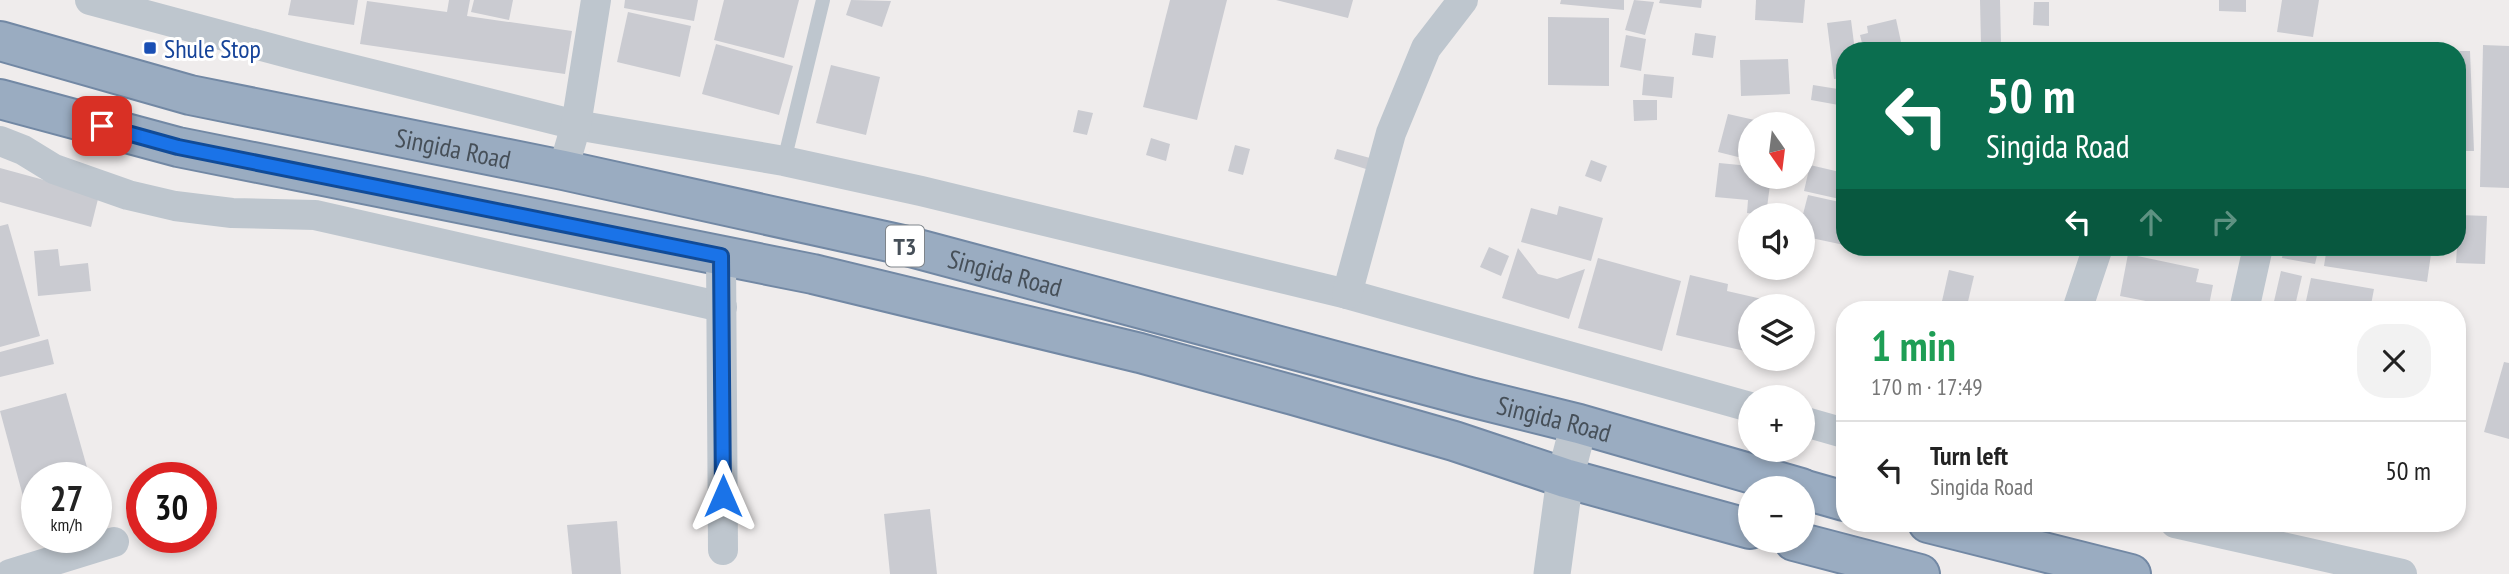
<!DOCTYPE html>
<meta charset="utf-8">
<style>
:root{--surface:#fff;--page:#f2f2f2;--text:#222;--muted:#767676;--line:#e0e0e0}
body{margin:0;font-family:"PT Sans Narrow",sans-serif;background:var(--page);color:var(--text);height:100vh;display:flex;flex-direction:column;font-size:26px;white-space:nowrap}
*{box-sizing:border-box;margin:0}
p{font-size:23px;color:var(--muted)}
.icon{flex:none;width:38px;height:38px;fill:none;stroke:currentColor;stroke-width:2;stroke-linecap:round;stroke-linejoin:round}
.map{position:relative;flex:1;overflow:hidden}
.sheet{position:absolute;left:1836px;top:301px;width:630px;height:231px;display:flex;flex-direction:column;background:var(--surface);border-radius:28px;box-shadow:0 4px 10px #0003}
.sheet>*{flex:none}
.top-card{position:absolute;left:1836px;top:42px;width:630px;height:214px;border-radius:28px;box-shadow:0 4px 10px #0003;background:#0b6e4f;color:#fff;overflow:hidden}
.needle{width:46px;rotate:166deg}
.controls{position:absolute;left:1738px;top:112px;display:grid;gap:14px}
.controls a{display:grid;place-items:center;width:77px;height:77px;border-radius:50%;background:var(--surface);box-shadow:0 4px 10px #0003;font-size:35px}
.speed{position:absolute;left:21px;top:462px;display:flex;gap:14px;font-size:35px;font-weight:700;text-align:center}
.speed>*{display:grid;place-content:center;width:91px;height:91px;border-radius:50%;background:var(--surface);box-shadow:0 4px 10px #0003;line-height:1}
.speed small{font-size:18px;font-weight:400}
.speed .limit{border:10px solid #d22;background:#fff;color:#111}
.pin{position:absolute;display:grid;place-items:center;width:60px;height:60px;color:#fff;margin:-30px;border-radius:14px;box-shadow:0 4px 10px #0006}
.me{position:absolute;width:77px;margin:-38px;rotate:0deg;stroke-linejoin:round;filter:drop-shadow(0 0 5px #0008)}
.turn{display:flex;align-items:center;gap:24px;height:147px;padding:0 35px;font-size:32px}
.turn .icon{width:91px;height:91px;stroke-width:2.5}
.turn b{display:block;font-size:49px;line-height:60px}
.lanes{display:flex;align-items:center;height:66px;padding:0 35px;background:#0003;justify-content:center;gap:35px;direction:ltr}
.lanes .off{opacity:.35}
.round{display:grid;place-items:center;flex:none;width:74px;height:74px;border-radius:28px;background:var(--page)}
.summary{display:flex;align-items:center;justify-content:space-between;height:119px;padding:0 35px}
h1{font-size:42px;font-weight:700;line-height:52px;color:#1e9e55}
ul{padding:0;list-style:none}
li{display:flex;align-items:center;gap:21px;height:98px;padding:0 35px;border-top:2px solid var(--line)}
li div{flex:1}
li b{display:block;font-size:26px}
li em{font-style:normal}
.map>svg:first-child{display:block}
.building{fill:#cacbd1}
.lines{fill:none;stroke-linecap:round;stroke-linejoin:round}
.trunk-casing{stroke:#7288a4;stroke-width:42}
.service{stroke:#bec6ce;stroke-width:14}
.minor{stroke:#bec6ce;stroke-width:30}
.tertiary{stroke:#bec6ce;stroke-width:37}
.trunk{stroke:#9aacc1;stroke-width:38}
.route-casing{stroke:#114b97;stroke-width:18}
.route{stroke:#1a73e8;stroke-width:12}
.transit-dot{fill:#1a4fb4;stroke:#fff;stroke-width:2.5}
.labels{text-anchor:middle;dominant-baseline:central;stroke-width:6;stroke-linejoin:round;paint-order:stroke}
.shield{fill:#fff;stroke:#7e848a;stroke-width:2}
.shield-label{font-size:24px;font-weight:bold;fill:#464f58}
.transit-label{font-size:26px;fill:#164399;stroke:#fff;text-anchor:start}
.street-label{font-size:26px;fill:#464f58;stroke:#fff}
</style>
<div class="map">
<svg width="2509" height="574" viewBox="0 0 2509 574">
<rect width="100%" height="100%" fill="#efecec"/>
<!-- building -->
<g class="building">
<path d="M291 0H358L354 25 288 15Z"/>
<path d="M449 0H470L467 16 572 31 565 74 360 44 367 1 447 12Z"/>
<path d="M474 0H513L509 20 471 12Z"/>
<path d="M625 0H698L694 21 624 8Z"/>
<path d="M724 0H799L784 58 714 40Z"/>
<path d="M851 0 891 1 882 27 846 15Z"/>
<path d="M1170 0H1227L1197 120 1143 107Z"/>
<path d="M1276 0H1353L1348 18Z"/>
<path d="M1561 0H1624V10L1560 4Z"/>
<path d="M1634 0 1654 2 1645 35 1625 30Z"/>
<path d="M1660 0H1702L1701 8 1659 3Z"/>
<path d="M1756 0H1805L1803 23 1755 20Z"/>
<path d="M1980 0H2000L2001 44H1981Z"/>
<path d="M2219 0H2246V12L2219 11Z"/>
<path d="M2282 0H2319L2313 37 2277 32Z"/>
<path d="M2034 2H2049V26L2033 25Z"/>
<path d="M628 12 691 26 680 77 617 62Z"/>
<path d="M1548 17 1609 18V86L1548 85Z"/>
<path d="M1896 19 1903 51H1864L1860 35 1868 33 1867 26Z"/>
<path d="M1851 20 1855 51H1844V78L1834 79 1827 23Z"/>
<path d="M1695 33 1716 36 1713 58 1692 55Z"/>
<path d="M1626 35 1646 39 1641 71 1620 67Z"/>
<path d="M716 44 793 66 779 115 702 94Z"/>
<path d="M2130 45 2175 47V51H2129Z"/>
<path d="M2483 45 2509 46V188L2480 187Z"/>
<path d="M2457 51H2470L2474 151H2457Z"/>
<path d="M1788 59 1790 94 1741 96 1740 60Z"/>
<path d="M831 65 880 77 866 135 816 123Z"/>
<path d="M1644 74 1674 77 1672 98 1642 95Z"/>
<path d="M1813 85 1844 90V106L1811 100Z"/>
<path d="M1633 100H1657V120L1634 121Z"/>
<path d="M1078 110 1093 113 1087 135 1073 132Z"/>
<path d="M1728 114 1768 123 1750 124V160L1718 152Z"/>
<path d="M1151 138 1170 144 1166 161 1146 155Z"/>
<path d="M1235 145 1250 149 1243 175 1228 171Z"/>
<path d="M1337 149 1370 158 1366 169 1334 159Z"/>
<path d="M1591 160 1607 166 1601 182 1585 176Z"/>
<path d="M1719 163 1750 166V177H1771L1766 215 1747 213 1748 200 1715 197Z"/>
<path d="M1810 165 1844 173V200L1804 191Z"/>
<path d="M0 168 99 195 91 227 0 202Z"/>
<path d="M1808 195 1844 203V245L1802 236V218Z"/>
<path d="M1559 206 1603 218 1591 261 1521 242 1531 208 1557 215Z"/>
<path d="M2459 215 2487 216 2485 264 2456 263Z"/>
<path d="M8 224 40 336 0 347V226Z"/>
<path d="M1489 247 1509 256 1501 276 1480 267Z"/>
<path d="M2176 247H2210L2209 254Z"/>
<path d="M2284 247H2319L2315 264 2282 258Z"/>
<path d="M2327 247H2432L2427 282 2324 266Z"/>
<path d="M1518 248 1538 274 1557 279 1585 269 1569 319 1502 298Z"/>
<path d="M58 249 60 266 88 263 91 291 38 296 34 251Z"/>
<path d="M2128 254 2199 269 2196 282 2213 285 2208 310H2192L2120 296Z"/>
<path d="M1598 258 1681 281 1662 351 1578 328Z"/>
<path d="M1949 270 1974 276 1966 310H1940Z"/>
<path d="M2281 271 2302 276 2294 310H2272Z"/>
<path d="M1690 275 1728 284 1727 291 1762 299 1760 306H1750L1749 352 1676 335Z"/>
<path d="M2311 278 2374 289 2370 310H2322L2323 304 2306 301Z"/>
<path d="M48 339 54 364 0 377V352Z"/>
<path d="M2504 362 2509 363V439L2484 432Z"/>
<path d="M66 393 90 478H37V508L27 511 0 411Z"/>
<path d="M930 509 937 574H890L884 514Z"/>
<path d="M617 521 621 574H572L567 525Z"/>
</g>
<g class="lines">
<!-- trunk casing -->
<g class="trunk-casing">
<g id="trunk">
<path id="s1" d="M0 41 190 95 563 170 903 245 1470 397 1579 424 1801 488"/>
<path d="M0 99 178 147 813 274 1140 353 1293 395 1454 441 1565 478 1750 529"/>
<path d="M1802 489 1844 501"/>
<path d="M1928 523 2131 574"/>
<path d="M1794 541 1920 574"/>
</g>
</g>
<!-- service -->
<path class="service" d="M784 161 823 0"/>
<!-- minor -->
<g class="minor">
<path d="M90 0 303 57 576 125 784 161 921 191 1347 294 1750 407"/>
<path d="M0 141 23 150 54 169 128 195 175 206 232 213 315 215 722 307"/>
<path d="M563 170 576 125 596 0"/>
<path d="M721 256 723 550"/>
<path d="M1347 294 1391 133 1426 48 1463 0"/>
<path d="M2077 310 2098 247"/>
<path d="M2244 310 2258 247"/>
<path d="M1802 421 1844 433"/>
<path d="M2175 523 2402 574"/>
<path d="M10 574 114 542"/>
</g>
<!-- tertiary -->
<path class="tertiary" d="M1552 574 1565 478 1579 424"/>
<!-- trunk -->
<use href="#trunk" class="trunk"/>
</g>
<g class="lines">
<!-- route casing -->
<g class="route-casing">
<path id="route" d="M102 126 178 147 721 256 723 496"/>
</g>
<!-- route -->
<use href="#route" class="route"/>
</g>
<!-- markers -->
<rect class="transit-dot" x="143" y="41" width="14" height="14" rx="3.5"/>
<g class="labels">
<!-- shield labels -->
<rect class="shield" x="886" y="225.5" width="38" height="41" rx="5"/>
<g class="shield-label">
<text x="905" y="246">T3</text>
</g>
<!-- transit labels -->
<g class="transit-label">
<text x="164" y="48">Shule Stop</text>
</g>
<!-- street labels -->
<g class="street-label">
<text stroke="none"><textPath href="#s1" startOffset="466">Singida Road</textPath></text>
<text stroke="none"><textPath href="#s1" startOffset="1032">Singida Road</textPath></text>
<text stroke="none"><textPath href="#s1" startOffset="1600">Singida Road</textPath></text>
</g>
</g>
</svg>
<div class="controls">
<a><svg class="needle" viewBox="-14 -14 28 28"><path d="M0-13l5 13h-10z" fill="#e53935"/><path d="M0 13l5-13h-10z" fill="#767676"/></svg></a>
<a><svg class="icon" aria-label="sound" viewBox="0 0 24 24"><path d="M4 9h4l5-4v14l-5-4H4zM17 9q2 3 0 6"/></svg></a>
<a><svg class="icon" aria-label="layers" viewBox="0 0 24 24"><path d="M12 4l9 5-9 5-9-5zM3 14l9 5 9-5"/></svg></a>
<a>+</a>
<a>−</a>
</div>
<div class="speed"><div>27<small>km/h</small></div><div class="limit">30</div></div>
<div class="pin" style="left:102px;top:126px;background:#d93025"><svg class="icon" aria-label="arrive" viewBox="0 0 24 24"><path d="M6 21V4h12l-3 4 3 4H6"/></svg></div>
<svg class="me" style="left:723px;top:496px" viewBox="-20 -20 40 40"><path d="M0-17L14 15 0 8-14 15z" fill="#1a73e8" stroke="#fff" stroke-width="4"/></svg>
<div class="top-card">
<div class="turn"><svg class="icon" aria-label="left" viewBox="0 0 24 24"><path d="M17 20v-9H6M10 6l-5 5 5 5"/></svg><div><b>50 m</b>Singida Road</div></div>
<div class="lanes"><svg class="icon" aria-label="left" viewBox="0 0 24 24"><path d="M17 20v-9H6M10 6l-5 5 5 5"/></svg><svg class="icon off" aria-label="ahead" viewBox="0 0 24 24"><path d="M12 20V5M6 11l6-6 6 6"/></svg><svg class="icon off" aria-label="right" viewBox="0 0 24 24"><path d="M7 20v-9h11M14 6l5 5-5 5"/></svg></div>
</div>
<section class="sheet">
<div class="summary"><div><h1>1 min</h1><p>170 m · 17:49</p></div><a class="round"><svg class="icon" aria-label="close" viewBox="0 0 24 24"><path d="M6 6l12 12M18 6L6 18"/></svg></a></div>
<ul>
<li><svg class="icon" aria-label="left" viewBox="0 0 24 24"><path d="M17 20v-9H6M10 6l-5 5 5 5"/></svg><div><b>Turn left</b><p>Singida Road</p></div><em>50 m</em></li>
</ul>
</section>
</div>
